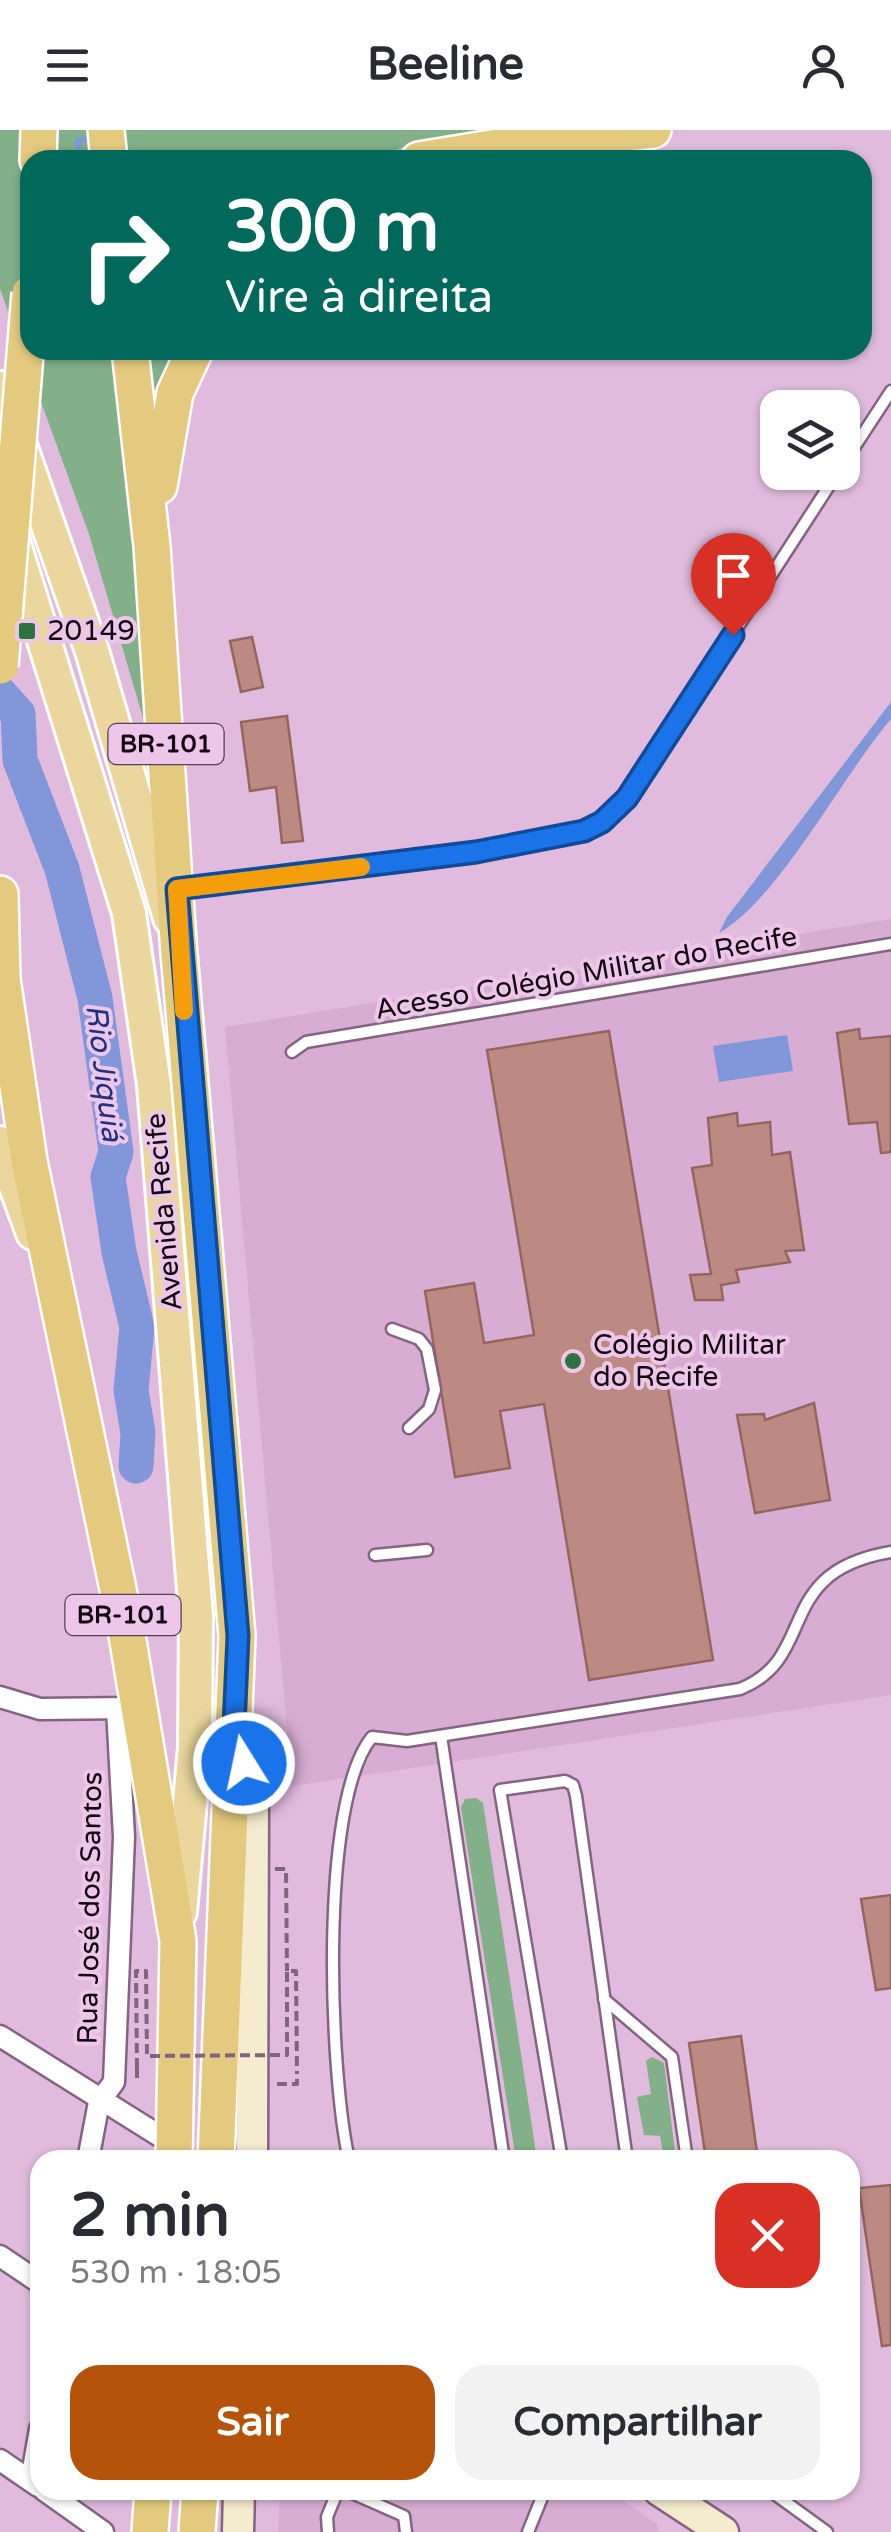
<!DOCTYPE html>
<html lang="pt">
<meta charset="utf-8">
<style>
:root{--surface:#fff;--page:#f2f2f3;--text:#2b2b33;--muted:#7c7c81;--accent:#b45309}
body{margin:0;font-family:"Varela Round",sans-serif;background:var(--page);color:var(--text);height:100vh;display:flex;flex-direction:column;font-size:38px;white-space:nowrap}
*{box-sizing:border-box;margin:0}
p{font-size:32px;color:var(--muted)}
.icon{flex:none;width:55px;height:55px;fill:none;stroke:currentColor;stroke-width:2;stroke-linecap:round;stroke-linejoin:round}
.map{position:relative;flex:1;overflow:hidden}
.side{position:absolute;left:30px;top:2020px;width:830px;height:350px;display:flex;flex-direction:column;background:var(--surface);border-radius:30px;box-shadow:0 2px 8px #0004}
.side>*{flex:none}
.guide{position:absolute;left:20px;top:20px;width:852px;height:210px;border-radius:30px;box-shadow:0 2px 8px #0004;background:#00695c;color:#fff;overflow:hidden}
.controls{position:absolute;left:760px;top:260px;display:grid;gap:20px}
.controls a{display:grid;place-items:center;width:100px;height:100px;border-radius:20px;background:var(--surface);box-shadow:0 2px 8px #0004;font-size:50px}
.pin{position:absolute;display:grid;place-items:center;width:85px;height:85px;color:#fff;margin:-102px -42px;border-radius:50% 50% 50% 0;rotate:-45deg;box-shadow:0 0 10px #0007}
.pin .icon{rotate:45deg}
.me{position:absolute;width:110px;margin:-55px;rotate:350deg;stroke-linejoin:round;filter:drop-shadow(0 0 8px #0008)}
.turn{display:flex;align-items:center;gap:35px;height:210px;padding:0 40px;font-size:45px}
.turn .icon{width:130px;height:130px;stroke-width:2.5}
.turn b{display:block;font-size:70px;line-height:85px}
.round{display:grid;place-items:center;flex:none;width:105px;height:105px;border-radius:30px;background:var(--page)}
.headline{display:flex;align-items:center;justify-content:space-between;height:170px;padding:0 40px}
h1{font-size:60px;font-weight:800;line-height:75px}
.primary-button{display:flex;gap:20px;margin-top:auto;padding:20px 40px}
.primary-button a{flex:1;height:115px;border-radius:30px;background:var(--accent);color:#fff;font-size:40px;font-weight:800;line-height:115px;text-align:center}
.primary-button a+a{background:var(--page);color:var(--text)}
header{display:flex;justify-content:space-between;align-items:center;height:130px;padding:0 40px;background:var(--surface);font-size:45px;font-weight:800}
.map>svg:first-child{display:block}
.built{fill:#d7add3}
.green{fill:#81b089}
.water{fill:#8197d9}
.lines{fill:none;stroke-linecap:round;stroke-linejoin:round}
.stream{stroke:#8197d9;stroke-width:6}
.river{stroke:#8197d9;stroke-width:35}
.building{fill:#bc8a82;stroke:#95665f;stroke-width:2.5}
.service-casing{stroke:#856382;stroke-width:15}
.minor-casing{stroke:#856382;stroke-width:25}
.secondary-casing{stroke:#856382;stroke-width:35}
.primary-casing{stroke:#fff;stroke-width:38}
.trunk-casing{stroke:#fff;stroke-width:40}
.path{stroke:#7f667d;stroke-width:4;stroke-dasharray:10 5;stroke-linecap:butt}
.service{stroke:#fff;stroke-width:10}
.minor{stroke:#fff;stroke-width:20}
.secondary{stroke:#f5ebcf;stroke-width:30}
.primary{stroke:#ebd79e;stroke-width:32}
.trunk{stroke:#e4ca7e;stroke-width:35}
.trunk-bridge-casing{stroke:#fff;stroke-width:40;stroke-linecap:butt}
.path-bridge{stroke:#7f667d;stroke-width:4;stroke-dasharray:10 5;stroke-linecap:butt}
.trunk-bridge{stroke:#e4ca7e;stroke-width:35}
.route-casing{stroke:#114b97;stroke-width:25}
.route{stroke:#1a73e8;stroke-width:18}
.slow{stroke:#f59e0b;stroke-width:18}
.poi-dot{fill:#2d733f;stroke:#edc7ea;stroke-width:4}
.labels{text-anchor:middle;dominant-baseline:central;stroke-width:8;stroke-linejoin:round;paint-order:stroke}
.shield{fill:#edc7ea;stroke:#544153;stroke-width:2.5}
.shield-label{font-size:25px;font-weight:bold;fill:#130712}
.poi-label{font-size:28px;fill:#130712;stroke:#edc7ea;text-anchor:start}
.street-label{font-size:28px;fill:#130712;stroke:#edc7ea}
.water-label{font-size:30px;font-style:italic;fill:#21317e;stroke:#edc7ea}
</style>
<header><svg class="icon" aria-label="menu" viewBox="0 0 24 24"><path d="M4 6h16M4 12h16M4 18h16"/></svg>Beeline<svg class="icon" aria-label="person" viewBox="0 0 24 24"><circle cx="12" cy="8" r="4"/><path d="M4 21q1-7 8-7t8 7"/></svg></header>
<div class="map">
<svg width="891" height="2402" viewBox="0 0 891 2402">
<rect width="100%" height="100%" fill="#e0bbdd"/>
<!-- built -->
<g class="built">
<path d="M891 789V1565L292 1656 225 897Z"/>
<path d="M280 2360H608L657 2394 659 2402H278Z"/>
</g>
<!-- green -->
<g class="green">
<path d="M0 0H540L407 16 369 30H30V220H179L154 306 196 768 89 404 0 159Z"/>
<path d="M476 1668 483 1673 537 2030H516L512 2005 461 1677 465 1669Z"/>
<path d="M652 1927 664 1933 676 2030H664L660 2006 644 2005 637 1967 651 1964 646 1931Z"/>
</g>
<!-- water -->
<g class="water">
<path d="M891 572V589C842 646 779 769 719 803L727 787Z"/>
<path d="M787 905 793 941 719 952 713 916Z"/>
</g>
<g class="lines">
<!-- stream -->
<path class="stream" d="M79 30 78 11 85 9"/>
<!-- river -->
<path class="river" d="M0 564 18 584 20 630 62 739 95 868 116 1022 108 1047 119 1122 137 1197 131 1260 138 1303 136 1336"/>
</g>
<!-- building -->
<g class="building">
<path d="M252 507 263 557 241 562 230 511Z"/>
<path d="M287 586 303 711 282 713 276 657 250 661 241 592Z"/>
<path d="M859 899 860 909 891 906V1022L881 1023 877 992 849 994 837 903Z"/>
<path d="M609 901 713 1530 589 1550 544 1274 500 1281 510 1338 455 1347 425 1161 474 1153 484 1213 534 1205 487 920Z"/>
<path d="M737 983 738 996 770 992 772 1025 790 1022 804 1120 785 1121 790 1132 736 1140 739 1152 721 1155 723 1170H695L690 1145 711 1144 692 1038 712 1035 708 988Z"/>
<path d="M814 1273 830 1370 755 1383 737 1285 764 1284 765 1290Z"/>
<path d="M891 1765V1858L876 1860 861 1769Z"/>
<path d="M741 1906 758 2030H706L689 1913Z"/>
<path d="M891 2055V2215L882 2216 859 2058Z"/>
</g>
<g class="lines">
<!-- service casing -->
<g class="service-casing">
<g id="service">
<path d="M842 336 891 261"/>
<path d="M183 759 530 712 584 701 602 692 627 668 838 342"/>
<path d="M292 922 306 912 891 814"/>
<path d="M392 1199 419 1209 427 1219 435 1260 429 1279 409 1298"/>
<path d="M375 1425 427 1420"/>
<path d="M441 1606 504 2030"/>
<path d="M604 1869 672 1927 687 2030"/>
<path d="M349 2030C330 1946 318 1673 372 1607L407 1611 740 1559C820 1527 771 1442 891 1422"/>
<path d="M562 2030 500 1660 565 1651 573 1655 576 1666 627 2030"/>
<path d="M345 2360 404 2386 406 2402"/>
<path d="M769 2360 827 2402"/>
<path d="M328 2402 327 2387 338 2360"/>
<path d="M528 2402 545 2360"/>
</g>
</g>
<!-- minor casing -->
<g class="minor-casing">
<g id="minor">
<path d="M0 1567 40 1579 129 1578"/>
<path d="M0 1906 174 2015"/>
<path d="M88 2030 99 1972 114 1952 124 1707 117 1579"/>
<path d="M0 2126 40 2153"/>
<path d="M0 2330 38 2356"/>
<path d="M31 2351 40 2299"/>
<path d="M44 2360 103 2402"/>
</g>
</g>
<!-- secondary casing -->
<g class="secondary-casing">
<g id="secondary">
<path d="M239 1615 253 1668 252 2030"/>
<path d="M659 2360 723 2402"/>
<path d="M238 2402 239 2360"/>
</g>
</g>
<!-- primary casing -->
<g class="primary-casing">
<g id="primary">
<path d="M0 258 92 521 170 788"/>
<path d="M12 408 129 783 154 955 196 1486 195 1617 180 1782"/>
<path d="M0 1013 33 1103"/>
</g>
</g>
<!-- trunk casing -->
<g class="trunk-casing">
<g id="trunk">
<path d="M106 0 109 30"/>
<path d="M38 30 39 0"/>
<path d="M419 30 516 14 653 0"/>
<path d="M130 220 152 416 178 811 237 1506 216 2030"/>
<path d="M159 356 175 263 195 220"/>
<path d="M0 764 2 849 29 1031 125 1493 178 1811 174 2030"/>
<path d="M150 2402 153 2360"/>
<path d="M197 2402 200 2360"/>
</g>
</g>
<!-- path -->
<g class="path">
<path d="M275 1739H286L287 1841"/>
<path d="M137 1938V1952"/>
<path d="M277 1954H297V1943"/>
</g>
<!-- service -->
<use href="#service" class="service"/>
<!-- minor -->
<use href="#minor" class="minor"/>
<!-- secondary -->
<use href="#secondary" class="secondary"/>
<!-- primary -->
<use href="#primary" class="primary"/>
<!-- trunk -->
<use href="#trunk" class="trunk"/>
<!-- trunk-bridge casing -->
<g class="trunk-bridge-casing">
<path id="trunk-bridge" d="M0 536 30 163"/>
</g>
<!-- path-bridge -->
<path class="path-bridge" d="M137 1938 136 1841H146L147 1926 287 1925V1841H296L297 1943"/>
<!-- trunk-bridge -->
<use href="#trunk-bridge" class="trunk-bridge"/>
</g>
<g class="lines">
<!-- route casing -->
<g class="route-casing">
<path id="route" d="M244 1633 234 1598 238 1506 177 759 476 722 584 701 602 692 627 668 733 505"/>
</g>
<!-- route -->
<use href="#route" class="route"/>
<!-- slow -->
<path class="slow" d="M184 881 177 759 361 737"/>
</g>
<!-- markers -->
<g class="poi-dot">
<rect x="17" y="491" width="20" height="20" rx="5"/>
<circle cx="573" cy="1231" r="10"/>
</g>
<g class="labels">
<!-- shield labels -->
<g class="shield">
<rect x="108.5" y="594" width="115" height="40" rx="8"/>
<rect x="65.5" y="1465" width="115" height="40" rx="8"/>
</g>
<g class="shield-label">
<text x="166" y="614">BR-101</text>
<text x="123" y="1485">BR-101</text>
</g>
<!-- poi labels -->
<g class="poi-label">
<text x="47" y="501">20149</text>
<text x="593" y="1215">Colégio Militar<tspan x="593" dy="32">do Recife</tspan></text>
</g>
<!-- street labels -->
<g class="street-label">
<text transform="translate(586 843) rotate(-10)">Acesso Colégio Militar do Recife</text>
<text transform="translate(164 1082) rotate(-95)">Avenida Recife</text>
<text transform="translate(90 1778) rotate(-89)">Rua José dos Santos</text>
</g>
<!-- water labels -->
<g class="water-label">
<text transform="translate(104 943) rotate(83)">Rio Jiquiá</text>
</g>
</g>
</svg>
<div class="controls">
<a><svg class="icon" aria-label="layers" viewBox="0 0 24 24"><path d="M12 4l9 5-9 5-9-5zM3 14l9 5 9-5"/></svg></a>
</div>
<div class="pin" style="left:733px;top:505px;background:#d93025"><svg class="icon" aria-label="arrive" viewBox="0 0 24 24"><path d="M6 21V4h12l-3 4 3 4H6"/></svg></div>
<svg class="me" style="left:244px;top:1633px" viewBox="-20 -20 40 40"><circle r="17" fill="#1a73e8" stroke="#fff" stroke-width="3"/><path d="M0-11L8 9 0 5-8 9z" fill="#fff"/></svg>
<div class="guide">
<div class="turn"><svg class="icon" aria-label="right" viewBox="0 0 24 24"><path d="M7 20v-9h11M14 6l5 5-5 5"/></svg><div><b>300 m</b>Vire à direita</div></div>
</div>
<section class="side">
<div class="headline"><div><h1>2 min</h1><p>530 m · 18:05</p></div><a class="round" style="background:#d93025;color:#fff"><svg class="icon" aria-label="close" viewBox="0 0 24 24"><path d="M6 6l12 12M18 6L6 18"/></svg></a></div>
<div class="primary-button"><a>Sair</a><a>Compartilhar</a></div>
</section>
</div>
